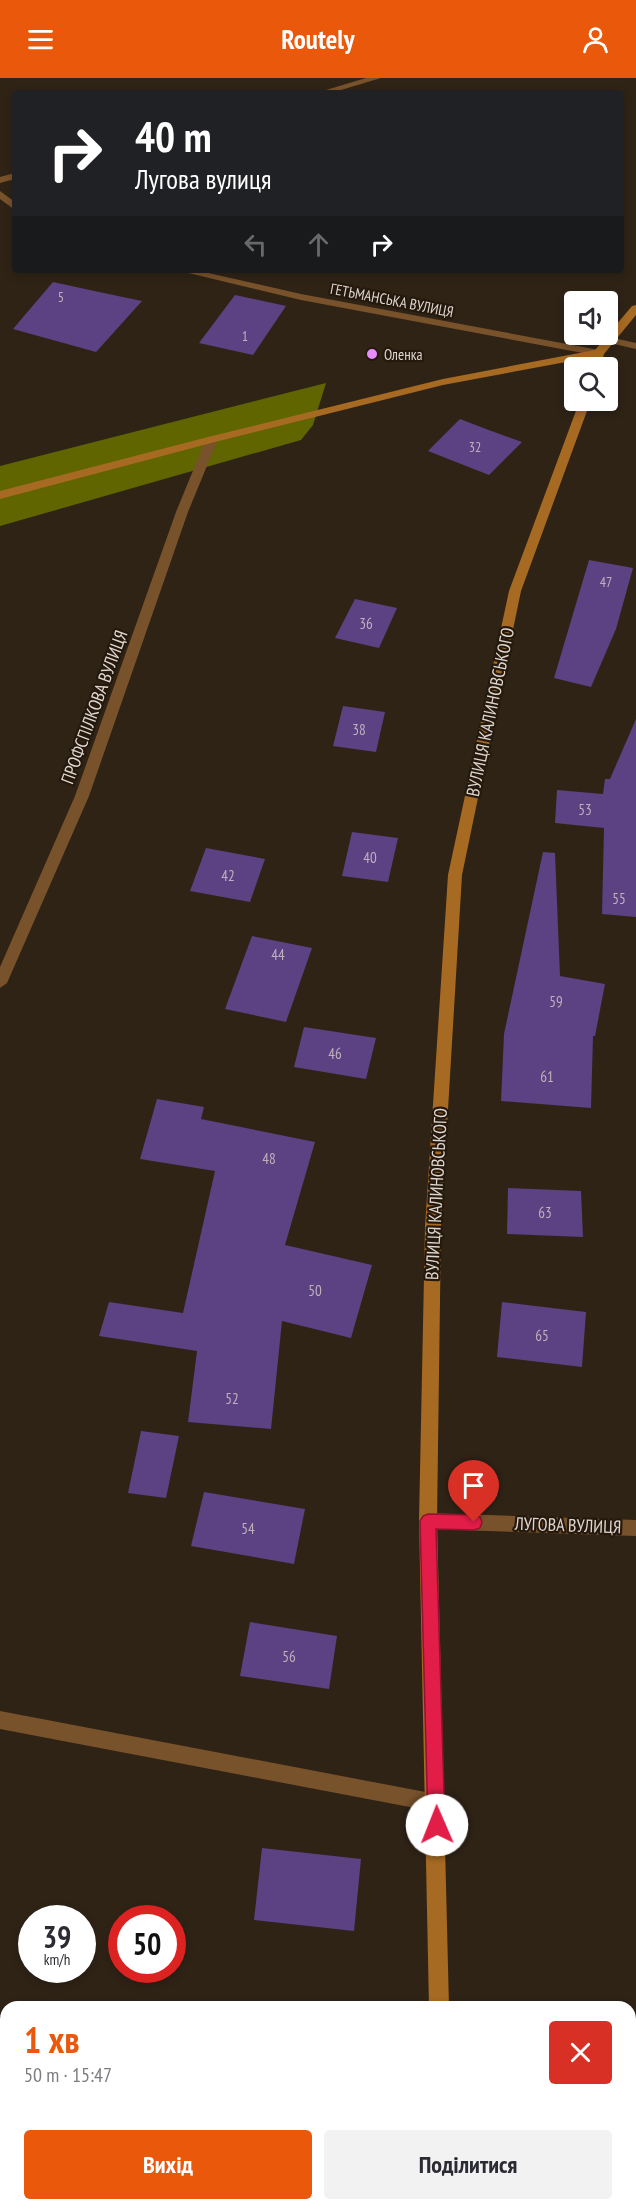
<!DOCTYPE html>
<html lang="uk">
<meta charset="utf-8">
<style>
:root{--surface:#fff;--page:#f2f2f3;--text:#2b2b33;--muted:#7c7c81;--accent:#ea580c}
body{margin:0;font-family:"PT Sans Narrow",sans-serif;background:var(--page);color:var(--text);height:100vh;display:flex;flex-direction:column;font-size:22px;white-space:nowrap}
*{box-sizing:border-box;margin:0}
p{font-size:20px;color:var(--muted)}
.icon{flex:none;width:33px;height:33px;fill:none;stroke:currentColor;stroke-width:2;stroke-linecap:round;stroke-linejoin:round}
.map{position:relative;flex:1;overflow:hidden}
.side{position:absolute;left:0px;top:1923px;width:636px;height:210px;display:flex;flex-direction:column;background:var(--surface);border-radius:18px 18px 0 0;box-shadow:0 3px 9px #0003}
.side>*{flex:none}
.hud{position:absolute;left:12px;top:12px;width:612px;height:183px;border-radius:6px;box-shadow:0 3px 9px #0003;background:#202124;color:#fff;overflow:hidden}
.tools{position:absolute;left:564px;top:213px;display:grid;gap:12px}
.tools a{display:grid;place-items:center;width:54px;height:54px;border-radius:6px;background:var(--surface);box-shadow:0 3px 9px #0003;font-size:30px}
.speed{position:absolute;left:18px;top:1827px;display:flex;gap:12px;font-size:30px;font-weight:700;text-align:center}
.speed>*{display:grid;place-content:center;width:78px;height:78px;border-radius:50%;background:var(--surface);box-shadow:0 3px 9px #0003;line-height:1}
.speed small{font-size:15px;font-weight:400}
.speed .limit{border:9px solid #d22;background:#fff;color:#111}
.pin{position:absolute;display:grid;place-items:center;width:51px;height:51px;color:#fff;margin:-62px -26px;border-radius:50% 50% 50% 0;rotate:-45deg;box-shadow:0 0 6px #0007}
.pin .icon{rotate:45deg}
.me{position:absolute;width:66px;margin:-33px;rotate:359deg;stroke-linejoin:round;filter:drop-shadow(0 0 4px #0008)}
.turn{display:flex;align-items:center;gap:21px;height:126px;padding:0 24px;font-size:27px}
.turn .icon{width:78px;height:78px;stroke-width:2.5}
.turn b{display:block;font-size:42px;line-height:51px}
.lanes{display:flex;align-items:center;height:57px;padding:0 24px;background:#0003;justify-content:center;gap:30px;direction:ltr}
.lanes .off{opacity:.35}
.round{display:grid;place-items:center;flex:none;width:63px;height:63px;border-radius:6px;background:var(--page)}
.head{display:flex;align-items:center;justify-content:space-between;height:102px;padding:0 24px}
h1{font-size:36px;font-weight:700;line-height:45px;color:var(--accent)}
.primary-button{display:flex;gap:12px;margin-top:auto;padding:12px 24px}
.primary-button a{flex:1;height:69px;border-radius:6px;background:var(--accent);color:#fff;font-size:24px;font-weight:700;line-height:69px;text-align:center}
.primary-button a+a{background:var(--page);color:var(--text)}
header{display:flex;justify-content:space-between;align-items:center;height:78px;padding:0 24px;background:var(--accent);color:#fff;font-size:27px;font-weight:700}
.map>svg:first-child{display:block}
.forest{fill:#606500}
.building{fill:#5c4183}
.lines{fill:none;stroke-linecap:round;stroke-linejoin:round}
.street{fill:#78522a;fill-rule:evenodd}
.secondary{fill:#a76a22;fill-rule:evenodd}
.route{fill:#e11d48;stroke:#92132f;stroke-width:1.5}
.poi-dot{fill:#e98dfe;stroke:#25190d;stroke-width:2}
.labels{text-anchor:middle;dominant-baseline:central;stroke-width:4.5;stroke-linejoin:round;paint-order:stroke}
.far-number-label{font-size:14px;fill:#beb2bc}
.far-street-label{font-size:15px;fill:#dfd7cf;stroke:#25190d}
.far-poi-label{font-size:15px;fill:#dfd7cf;stroke:#25190d;text-anchor:start}
.number-label{font-size:15px;fill:#beb2bc}
.street-label{font-size:18px;fill:#dfd7cf;stroke:#25190d}
</style>
<header><svg class="icon" aria-label="menu" viewBox="0 0 24 24"><path d="M4 6h16M4 12h16M4 18h16"/></svg>Routely<svg class="icon" aria-label="person" viewBox="0 0 24 24"><circle cx="12" cy="8" r="4"/><path d="M4 21q1-7 8-7t8 7"/></svg></header>
<div class="map">
<svg width="636" height="2133" viewBox="0 0 636 2133">
<rect width="100%" height="100%" fill="#2f2316"/>
<!-- forest -->
<path class="forest" d="M326 305 313 347 301 362 0 448V388Z"/>
<!-- building -->
<g class="building">
<path d="M53 204 99 214 142 223 96 274 13 251Z"/>
<path d="M235 217 286 228 253 277 199 265Z"/>
<path d="M460 341 486 351 522 364 489 397 428 373Z"/>
<path d="M589 482 633 490 616 551 591 609 554 600Z"/>
<path d="M355 521 397 530 379 570 335 560Z"/>
<path d="M343 628 385 634 376 674 333 668Z"/>
<path d="M636 641V839L602 836 604 750 555 745 557 712 603 716 605 701H610Z"/>
<path d="M352 754 398 760 388 804 342 798Z"/>
<path d="M206 770 265 781 250 824 190 813Z"/>
<path d="M543 774 555 775 560 898 605 906 595 958H593L591 1030 501 1023 504 956Z"/>
<path d="M252 858 312 870 286 944 225 931Z"/>
<path d="M304 949 376 960 366 1001 294 989Z"/>
<path d="M157 1021 204 1029 201 1041 315 1064 285 1167 372 1187 351 1260 282 1243 271 1351 188 1344 197 1273 99 1258 109 1224 183 1235 215 1093 140 1081Z"/>
<path d="M508 1110 581 1113 583 1159 507 1156Z"/>
<path d="M502 1224 586 1234 582 1289 497 1279Z"/>
<path d="M141 1353 179 1358 166 1420 128 1415Z"/>
<path d="M204 1414 305 1431 294 1486 191 1468Z"/>
<path d="M250 1544 337 1558 329 1611 240 1598Z"/>
<path d="M262 1770 361 1781 354 1853 254 1842Z"/>
</g>
<g class="lines">
<!-- street -->
<g class="street">
<path d="M366 0H381L331 15H316Z"/>
<path d="M15 95V101L0 105V99Z"/>
<path d="M0 113 15 124V132L0 121Z"/>
<path d="M176 192H195L301 216 599 272 604 275 599 278 301 222Z"/>
<path d="M609 259 636 265V271L605 264 604 262Z"/>
<path d="M212 358 218 361 188 434 89 718 7 905 0 910V889L75 718 176 434 206 361Z"/>
<path d="M428 1435 636 1442V1458L428 1451 422 1449 419 1443 422 1437Z"/>
<path d="M0 1633 436 1716 443 1718 445 1725 443 1732 436 1734 0 1651Z"/>
</g>
<!-- secondary -->
<g class="secondary">
<path d="M636 227V237L604 276 600 290H590L593 279 443 307 215 364 0 421V413L208 359 443 301 595 272 632 228Z"/>
<path d="M580 322H591L521 513 462 797 441 1149 437 1443 449 1929H429L419 1443 425 1149 448 797 509 513Z"/>
<rect x="431" y="2127" width="20" height="6"/>
</g>
</g>
<!-- route -->
<path class="route" d="M428 1436 474 1437 480 1439 482 1444 480 1450 474 1452 436 1451 445 1747 443 1753 437 1756 431 1753 428 1747 420 1443 423 1438Z"/>
<!-- markers -->
<circle class="poi-dot" cx="372" cy="276" r="6"/>
<g class="labels">
<!-- far-number labels -->
<g class="far-number-label">
<text x="61" y="219">5</text>
<text x="245" y="258">1</text>
<text x="475" y="369">32</text>
<text x="606" y="504">47</text>
</g>
<!-- far-street labels -->
<g class="far-street-label">
<text transform="translate(392 222) rotate(11)">ГЕТЬМАНСЬКА ВУЛИЦЯ</text>
</g>
<!-- far-poi labels -->
<g class="far-poi-label">
<text x="384" y="276">Оленка</text>
</g>
<!-- number labels -->
<g class="number-label">
<text x="366" y="545">36</text>
<text x="359" y="651">38</text>
<text x="585" y="731">53</text>
<text x="370" y="779">40</text>
<text x="228" y="797">42</text>
<text x="619" y="820">55</text>
<text x="278" y="876">44</text>
<text x="556" y="923">59</text>
<text x="335" y="975">46</text>
<text x="547" y="998">61</text>
<text x="269" y="1080">48</text>
<text x="545" y="1134">63</text>
<text x="315" y="1212">50</text>
<text x="542" y="1257">65</text>
<text x="232" y="1320">52</text>
<text x="248" y="1450">54</text>
<text x="289" y="1578">56</text>
</g>
<!-- street labels -->
<g class="street-label">
<text transform="translate(94 629) rotate(-70)">ПРОФСПІЛКОВА ВУЛИЦЯ</text>
<text transform="translate(490 634) rotate(-78)">ВУЛИЦЯ КАЛИНОВСЬКОГО</text>
<text transform="translate(436 1116) rotate(-87)">ВУЛИЦЯ КАЛИНОВСЬКОГО</text>
<text transform="translate(568 1447) rotate(2)">ЛУГОВА ВУЛИЦЯ</text>
</g>
</g>
</svg>
<div class="tools">
<a><svg class="icon" aria-label="sound" viewBox="0 0 24 24"><path d="M4 9h4l5-4v14l-5-4H4zM17 9q2 3 0 6"/></svg></a>
<a><svg class="icon" aria-label="search" viewBox="0 0 24 24"><circle cx="10" cy="10" r="6"/><path d="M15 15l6 6"/></svg></a>
</div>
<div class="speed"><div>39<small>km/h</small></div><div class="limit">50</div></div>
<div class="pin" style="left:474px;top:1444px;background:#d93025"><svg class="icon" aria-label="arrive" viewBox="0 0 24 24"><path d="M6 21V4h12l-3 4 3 4H6"/></svg></div>
<svg class="me" style="left:437px;top:1747px" viewBox="-20 -20 40 40"><circle r="19" fill="#fff"/><path d="M0-13L10 11 0 6-10 11z" fill="#e11d48"/></svg>
<div class="hud">
<div class="turn"><svg class="icon" aria-label="right" viewBox="0 0 24 24"><path d="M7 20v-9h11M14 6l5 5-5 5"/></svg><div><b>40 m</b>Лугова вулиця</div></div>
<div class="lanes"><svg class="icon off" aria-label="left" viewBox="0 0 24 24"><path d="M17 20v-9H6M10 6l-5 5 5 5"/></svg><svg class="icon off" aria-label="ahead" viewBox="0 0 24 24"><path d="M12 20V5M6 11l6-6 6 6"/></svg><svg class="icon" aria-label="right" viewBox="0 0 24 24"><path d="M7 20v-9h11M14 6l5 5-5 5"/></svg></div>
</div>
<section class="side">
<div class="head"><div><h1>1 хв</h1><p>50 m · 15:47</p></div><a class="round" style="background:#d93025;color:#fff"><svg class="icon" aria-label="close" viewBox="0 0 24 24"><path d="M6 6l12 12M18 6L6 18"/></svg></a></div>
<div class="primary-button"><a>Вихід</a><a>Поділитися</a></div>
</section>
</div>
